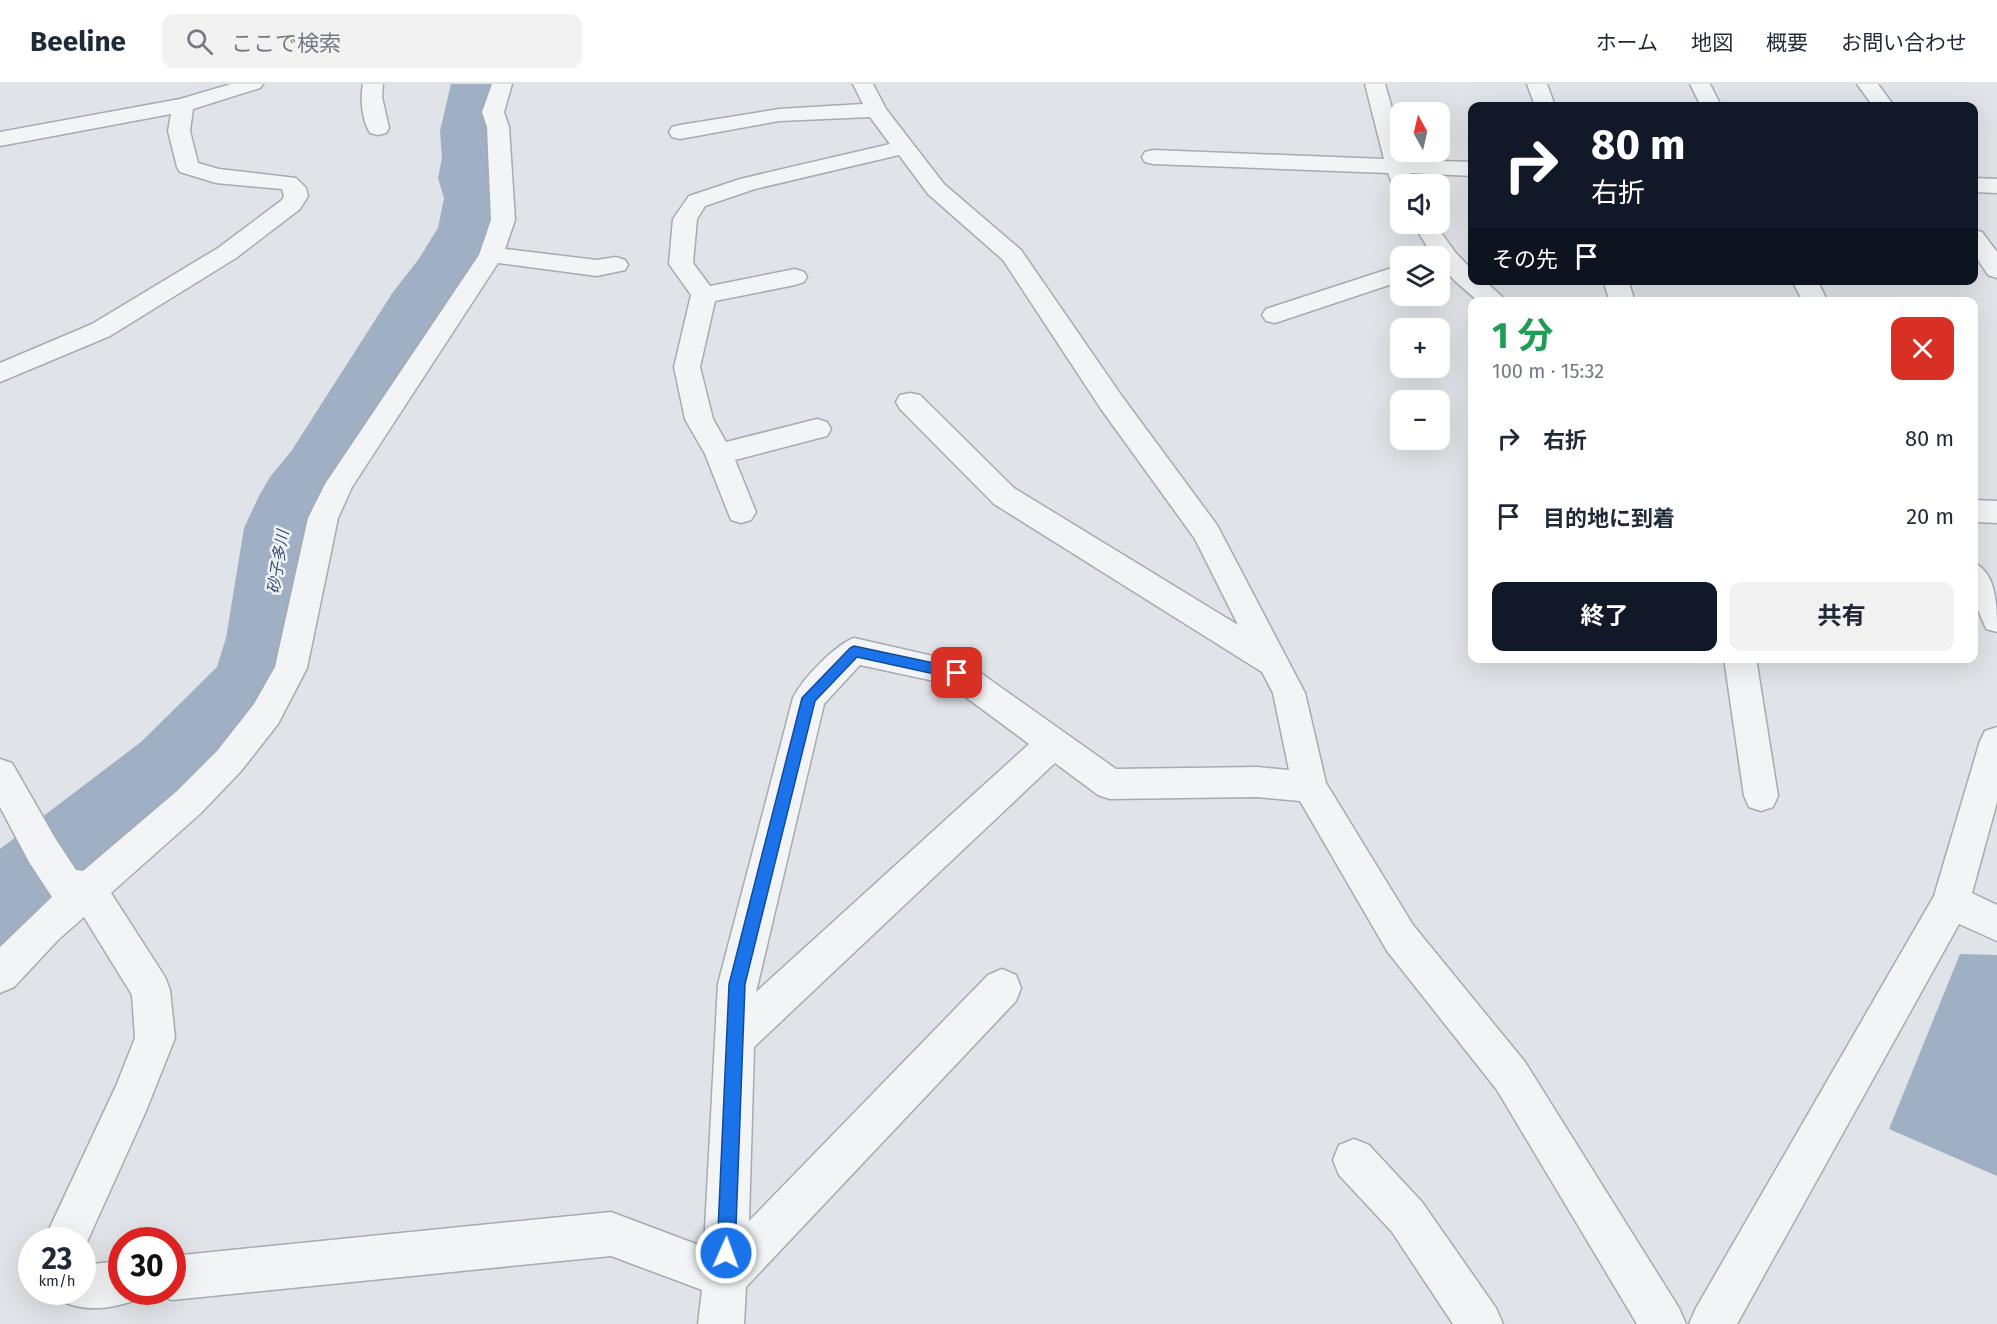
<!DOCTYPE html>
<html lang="ja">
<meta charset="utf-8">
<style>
:root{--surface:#fff;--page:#f2f2f3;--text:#1f2937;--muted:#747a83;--line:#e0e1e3;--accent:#111827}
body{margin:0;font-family:"Fira Sans","Noto Sans JP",sans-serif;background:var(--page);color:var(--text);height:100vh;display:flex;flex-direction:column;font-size:22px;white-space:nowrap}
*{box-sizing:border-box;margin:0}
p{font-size:20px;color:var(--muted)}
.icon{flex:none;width:33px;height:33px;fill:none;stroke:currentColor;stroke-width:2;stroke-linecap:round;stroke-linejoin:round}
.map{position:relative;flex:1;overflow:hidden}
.side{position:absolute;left:1468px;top:213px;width:510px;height:366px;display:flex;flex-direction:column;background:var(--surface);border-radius:12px;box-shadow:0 6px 24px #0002}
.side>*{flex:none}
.hud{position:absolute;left:1468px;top:18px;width:510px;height:183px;border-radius:12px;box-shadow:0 6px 24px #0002;background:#111827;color:#fff;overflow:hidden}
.needle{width:39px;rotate:352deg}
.fabs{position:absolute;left:1390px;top:18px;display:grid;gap:12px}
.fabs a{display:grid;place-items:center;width:60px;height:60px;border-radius:12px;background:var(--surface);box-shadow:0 6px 24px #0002;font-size:30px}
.speed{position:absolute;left:18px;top:1143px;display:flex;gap:12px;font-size:30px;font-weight:700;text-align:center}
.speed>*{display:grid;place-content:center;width:78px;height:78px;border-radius:50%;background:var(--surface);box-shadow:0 6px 24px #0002;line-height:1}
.speed small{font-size:15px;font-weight:400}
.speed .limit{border:9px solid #d22;background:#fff;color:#111}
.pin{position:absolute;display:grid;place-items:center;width:51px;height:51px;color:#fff;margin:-26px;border-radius:12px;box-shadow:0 3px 9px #0006}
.me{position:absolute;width:66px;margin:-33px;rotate:2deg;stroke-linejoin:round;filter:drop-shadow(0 0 4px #0008)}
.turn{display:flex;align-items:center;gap:21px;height:126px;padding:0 24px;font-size:27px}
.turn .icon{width:78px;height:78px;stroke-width:2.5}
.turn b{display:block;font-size:42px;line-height:51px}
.then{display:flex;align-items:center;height:57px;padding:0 24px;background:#0003;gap:12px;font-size:22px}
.round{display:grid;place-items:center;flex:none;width:63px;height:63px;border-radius:12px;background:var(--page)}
.headline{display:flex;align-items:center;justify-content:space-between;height:102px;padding:0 24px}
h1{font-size:36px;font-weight:700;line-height:45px;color:#1e9e55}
.button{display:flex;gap:12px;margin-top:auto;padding:12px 24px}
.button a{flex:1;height:69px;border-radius:12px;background:var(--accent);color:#fff;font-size:24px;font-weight:700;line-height:69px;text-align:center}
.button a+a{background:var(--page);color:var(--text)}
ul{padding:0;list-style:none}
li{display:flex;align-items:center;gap:18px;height:78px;padding:0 24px}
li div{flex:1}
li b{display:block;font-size:22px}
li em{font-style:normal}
header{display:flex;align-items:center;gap:36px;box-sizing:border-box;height:84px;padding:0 30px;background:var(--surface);border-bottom:2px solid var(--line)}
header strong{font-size:28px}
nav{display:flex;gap:33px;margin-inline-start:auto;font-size:21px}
.search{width:420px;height:54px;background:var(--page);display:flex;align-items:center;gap:15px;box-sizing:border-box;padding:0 21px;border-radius:12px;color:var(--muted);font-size:22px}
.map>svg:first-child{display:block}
.water{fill:#9fafc4}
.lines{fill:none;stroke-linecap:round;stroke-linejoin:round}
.river{fill:#9fafc4;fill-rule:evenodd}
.street-casing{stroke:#a6aab1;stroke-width:3}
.street{fill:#f2f4f6;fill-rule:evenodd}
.route{fill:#1a73e8;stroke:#114b97;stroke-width:1.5}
.labels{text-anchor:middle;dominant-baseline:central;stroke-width:5;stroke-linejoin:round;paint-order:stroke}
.water-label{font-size:16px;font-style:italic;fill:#394e6d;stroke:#eff2f5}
</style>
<header>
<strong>Beeline</strong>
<div class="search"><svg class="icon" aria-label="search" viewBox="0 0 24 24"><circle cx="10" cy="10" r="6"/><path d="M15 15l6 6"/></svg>ここで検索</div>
<nav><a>ホーム</a><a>地図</a><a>概要</a><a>お問い合わせ</a></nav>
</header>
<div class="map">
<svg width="1997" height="1240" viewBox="0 0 1997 1240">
<rect width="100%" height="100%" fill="#e0e3e7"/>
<!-- water -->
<path class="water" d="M1960 870 1997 871V1092L1889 1045Z"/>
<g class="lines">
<!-- river -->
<path class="river" d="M451 0H505L496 47 498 74 496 94 502 114 498 144 475 185 444 230 344 402 328 423 320 444 306 554 295 601 282 625 203 712 33 853 0 866V765L141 658 217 583 226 554 244 444 259 412 270 393 292 366 393 208 418 176 438 144 444 114 438 94 442 74 440 47Z"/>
<!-- street casing -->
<g class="street-casing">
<g id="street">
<path d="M231 0H263L260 4 193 25 190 47 198 79 219 85 296 94 306 104 308 112 300 125 236 174 110 252 0 298V279L92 240 218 164 282 116 284 112 282 105 216 99 180 88 177 83 168 47 171 30 0 62V48L180 15Z"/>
<path d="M363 0H383L382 13 389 44 386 49 378 51 370 49C362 36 360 15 363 0Z"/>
<path d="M492 0H512L504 28 509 43 515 136 505 165 597 176 616 173 625 176 628 181 625 186 597 192 498 179 352 403 338 434 307 584 278 640 241 687 201 729 111 809 165 893 170 906 175 954 146 1027 82 1169V1156H44L116 1002 135 954 132 911 84 833 58 856 14 903 0 909V863L52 813 29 778 0 723V675L12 679 55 754 76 786 83 787 177 707 217 667 254 620 275 583 308 434 325 400 479 171 491 136 487 43 482 28Z"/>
<path d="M853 0H873L886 25 944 100 1021 166 1121 311 1217 441 1305 609 1326 699 1413 841 1525 978 1679 1224 1686 1240H1637L1497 1006 1387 867 1300 717 1257 713 1110 715 1098 711 1055 679 754 963 749 1137 988 891 1002 885 1016 891 1021 904 1016 917 746 1203 744 1240H698L702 1206 611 1172 172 1216 156 1210 155 1208H172V1172L611 1128 704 1163 718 900 793 614C802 595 835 561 854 554L968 580 1116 685 1257 683 1289 686 1273 609 1262 588 994 420 900 325 896 318 900 311 910 309 920 311 1014 404 1238 541 1195 455 1101 325 1003 176 928 110 899 71 755 105 705 122 697 135 693 179 710 202 795 185 804 188 807 193 804 198 795 201 715 217 700 283 713 335 726 358 817 335 827 338 831 345 827 352 735 376 756 428 751 436 741 439 731 436 705 370 685 335 674 283 691 211 669 180 673 135 689 112 740 95 890 60 870 33 779 37 680 55 672 53 669 48 672 43 680 41 779 25 863 20ZM860 581 948 600 1029 660 756 908 824 620Z"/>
<path d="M1365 0H1385L1401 56V68H1404L1407 76 1473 78V92L1410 89 1413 100H1401V107L1394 105 1388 89 1153 80 1145 78 1142 73 1145 68 1153 66 1384 75Z"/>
<path d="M1527 0H1547L1555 22H1535Z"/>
<path d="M1690 0H1710L1721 22H1701Z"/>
<path d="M1857 0H1878L1894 22H1873Z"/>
<path d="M1974 94 1997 95V109L1974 108Z"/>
<path d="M1413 140H1435L1455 168 1473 187V196H1484L1508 218H1479L1455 197 1440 181V172H1433Z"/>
<path d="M1974 146 1982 148 1997 168V194L1988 191 1974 170Z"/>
<path d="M1401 181V197L1275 239 1266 237 1262 231 1266 225Z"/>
<path d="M1603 196H1628L1635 218H1610Z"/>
<path d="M1792 196H1817L1828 218H1803Z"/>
<path d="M1974 416 1997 417V439L1974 438Z"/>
<path d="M1974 479C1997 489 1997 523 1997 548L1986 545 1974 516Z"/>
<path d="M1724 574H1756L1778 712 1773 723 1761 727 1749 723 1744 712Z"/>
<path d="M1997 643V718L1972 809 1997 821V857L1959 840 1737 1240H1689L1696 1224 1934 812 1980 657 1985 647Z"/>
<path d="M1354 1055 1369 1061 1422 1118 1496 1224 1503 1240H1453L1392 1148 1339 1091 1333 1076 1339 1061Z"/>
<path d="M122 1177V1208H141L138 1215C115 1224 89 1228 66 1219L62 1208H82V1181Z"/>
</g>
</g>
<!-- street -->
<use href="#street" class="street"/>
</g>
<!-- route -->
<path class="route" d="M854 562 957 584 964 589 957 595 857 573 815 617 745 900 735 1169 732 1176 726 1178 720 1176 717 1169 729 900 802 614 850 564Z"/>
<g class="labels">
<!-- water labels -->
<g class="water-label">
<text transform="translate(278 478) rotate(-81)">砂子多川</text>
</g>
</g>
</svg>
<div class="fabs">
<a><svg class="needle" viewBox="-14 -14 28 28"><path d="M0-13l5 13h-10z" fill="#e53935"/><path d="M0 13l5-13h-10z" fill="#747a83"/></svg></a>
<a><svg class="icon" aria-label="sound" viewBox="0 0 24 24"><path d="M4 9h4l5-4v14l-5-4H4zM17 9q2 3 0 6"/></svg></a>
<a><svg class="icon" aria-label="layers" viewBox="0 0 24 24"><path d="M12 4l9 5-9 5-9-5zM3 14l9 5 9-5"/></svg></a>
<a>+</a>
<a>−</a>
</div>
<div class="speed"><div>23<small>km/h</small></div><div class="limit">30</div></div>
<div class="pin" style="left:957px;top:589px;background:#d93025"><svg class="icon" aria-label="arrive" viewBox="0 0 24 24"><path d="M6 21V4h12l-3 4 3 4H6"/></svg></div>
<svg class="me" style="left:726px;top:1169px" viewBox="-20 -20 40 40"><circle r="17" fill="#1a73e8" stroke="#fff" stroke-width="3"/><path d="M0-11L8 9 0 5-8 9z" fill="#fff"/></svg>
<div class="hud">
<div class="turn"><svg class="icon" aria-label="right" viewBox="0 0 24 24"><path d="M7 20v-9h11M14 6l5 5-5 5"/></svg><div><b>80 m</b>右折</div></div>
<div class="then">その先<svg class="icon" aria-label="arrive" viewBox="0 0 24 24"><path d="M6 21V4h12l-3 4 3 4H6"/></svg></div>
</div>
<section class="side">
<div class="headline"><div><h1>1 分</h1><p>100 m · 15:32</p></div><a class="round" style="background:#d93025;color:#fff"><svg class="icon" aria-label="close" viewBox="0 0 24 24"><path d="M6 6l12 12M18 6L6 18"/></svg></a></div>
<ul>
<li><svg class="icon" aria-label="right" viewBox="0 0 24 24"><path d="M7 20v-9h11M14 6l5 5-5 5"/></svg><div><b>右折</b></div><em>80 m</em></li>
<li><svg class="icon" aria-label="arrive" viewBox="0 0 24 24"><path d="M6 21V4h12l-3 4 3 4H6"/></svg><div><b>目的地に到着</b></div><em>20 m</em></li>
</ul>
<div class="button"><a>終了</a><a>共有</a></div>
</section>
</div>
